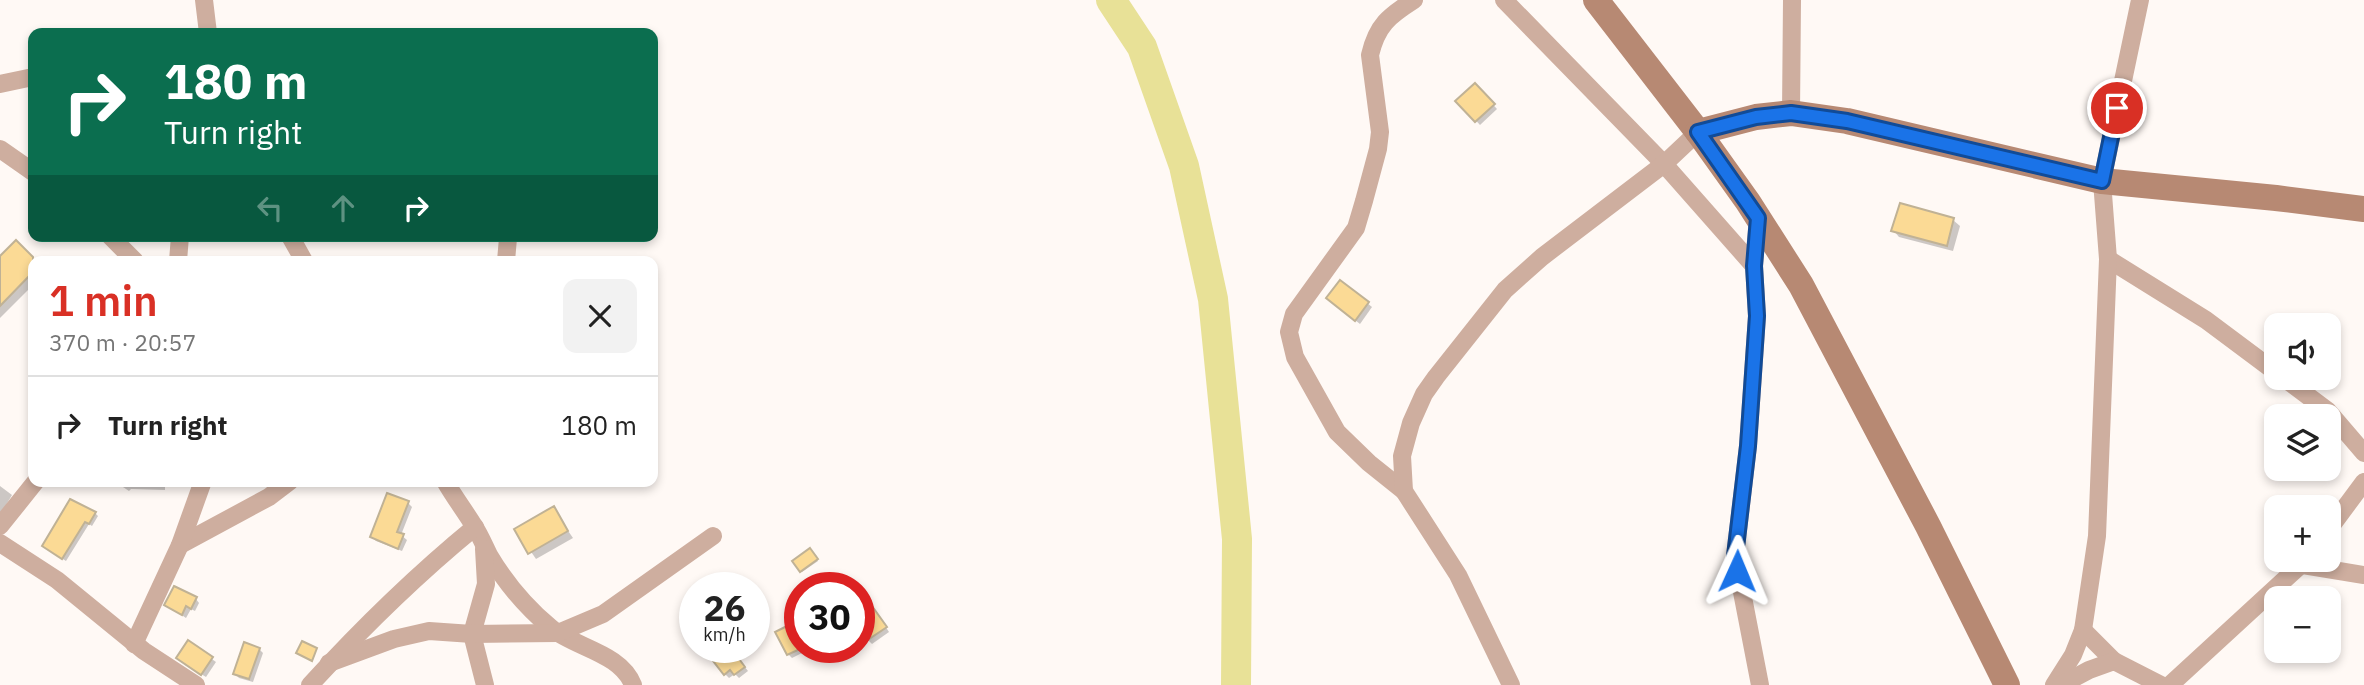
<!DOCTYPE html>
<meta charset="utf-8">
<style>
:root{--surface:#fff;--page:#f2f2f2;--text:#222;--muted:#767676;--line:#e0e0e0;--accent:#d93025}
body{margin:0;font-family:"IBM Plex Sans",sans-serif;background:var(--page);color:var(--text);height:100vh;display:flex;flex-direction:column;font-size:26px;white-space:nowrap}
*{box-sizing:border-box;margin:0}
p{font-size:23px;color:var(--muted)}
.icon{flex:none;width:38px;height:38px;fill:none;stroke:currentColor;stroke-width:2;stroke-linecap:round;stroke-linejoin:round}
.map{position:relative;flex:1;overflow:hidden}
.panel{position:absolute;left:28px;top:256px;width:630px;height:231px;display:flex;flex-direction:column;background:var(--surface);border-radius:14px;box-shadow:0 4px 10px #0003}
.panel>*{flex:none}
.banner{position:absolute;left:28px;top:28px;width:630px;height:214px;border-radius:14px;box-shadow:0 4px 10px #0003;background:#0b6e4f;color:#fff;overflow:hidden}
.fabs{position:absolute;left:2264px;top:313px;display:grid;gap:14px}
.fabs a{display:grid;place-items:center;width:77px;height:77px;border-radius:14px;background:var(--surface);box-shadow:0 4px 10px #0003;font-size:35px}
.speed{position:absolute;left:679px;top:572px;display:flex;gap:14px;font-size:35px;font-weight:700;text-align:center}
.speed>*{display:grid;place-content:center;width:91px;height:91px;border-radius:50%;background:var(--surface);box-shadow:0 4px 10px #0003;line-height:1}
.speed small{font-size:18px;font-weight:400}
.speed .limit{border:10px solid #d22;background:#fff;color:#111}
.pin{position:absolute;display:grid;place-items:center;width:60px;height:60px;color:#fff;margin:-30px;border:4px solid #fff;border-radius:50%;box-shadow:0 2px 7px #0007}
.me{position:absolute;width:77px;margin:-38px;rotate:1deg;stroke-linejoin:round;filter:drop-shadow(0 0 5px #0008)}
.turn{display:flex;align-items:center;gap:24px;height:147px;padding:0 21px;font-size:32px}
.turn .icon{width:91px;height:91px;stroke-width:2.5}
.turn b{display:block;font-size:49px;line-height:60px}
.lanes{display:flex;align-items:center;height:66px;padding:0 21px;background:#0003;justify-content:center;gap:35px;direction:ltr}
.lanes .off{opacity:.35}
.round{display:grid;place-items:center;flex:none;width:74px;height:74px;border-radius:14px;background:var(--page)}
.summary{display:flex;align-items:center;justify-content:space-between;height:119px;padding:0 21px}
h1{font-size:42px;font-weight:600;line-height:52px;color:var(--accent)}
ul{padding:0;list-style:none}
li{display:flex;align-items:center;gap:21px;height:98px;padding:0 21px;border-top:2px solid var(--line)}
li div{flex:1}
li b{display:block;font-size:26px}
li em{font-style:normal}
.map>svg:first-child{display:block}
.shadow{fill:#0003}
.lines{fill:none;stroke-linecap:round;stroke-linejoin:round}
.river{stroke:#e8e197;stroke-width:30}
.building{fill:#fbda95;stroke:#c0b295;stroke-width:2}
.street{stroke:#ceae9f;stroke-width:18}
.secondary{stroke:#b78973;stroke-width:26}
.route-casing{stroke:#114b97;stroke-width:18}
.route{stroke:#1a73e8;stroke-width:12}
</style>
<div class="map">
<svg width="2364" height="685" viewBox="0 0 2364 685">
<rect width="100%" height="100%" fill="#fff9f5"/>
<!-- shadow -->
<g class="shadow">
<path d="M1475 85 1497 109 1480 125 1458 101Z"/>
<path d="M1953 220 1960 226 1953 251 1899 237 1893 230Z"/>
<path d="M16 243 34 261 33 285 0 318V259Z"/>
<path d="M1341 282 1372 307 1360 324 1332 302Z"/>
<path d="M114 481H165V490L131 489 129 491Z"/>
<path d="M0 486 12 495 0 515Z"/>
<path d="M408 503 412 507 401 535 407 540 402 551 376 541 372 537Z"/>
<path d="M553 509 573 538 536 559 516 530Z"/>
<path d="M95 513 98 516 92 526 89 524 66 561 47 549Z"/>
<path d="M810 550 818 561 802 572 794 561Z"/>
<path d="M196 599 199 603 195 611 191 609 186 618 167 605Z"/>
<path d="M876 612 889 632 872 644 868 640Z"/>
<path d="M188 642 216 662 206 677 182 662Z"/>
<path d="M714 648H730L748 671 739 678 735 674 729 678 725 674 719 654Z"/>
<path d="M800 648H806L808 650 792 658 788 654Z"/>
<path d="M259 649 263 653 253 682 239 678 235 674Z"/>
</g>
<g class="lines">
<!-- river -->
<path class="river" d="M1111 0 1142 47 1184 166 1213 299 1237 539 1236 685"/>
</g>
<!-- building -->
<g class="building">
<path d="M1475 83 1495 104 1475 122 1455 101Z"/>
<path d="M1900 203 1954 218 1947 246 1891 231Z"/>
<path d="M16 240 33 257V272L0 306V256Z"/>
<path d="M1340 280 1369 302 1355 321 1326 298Z"/>
<path d="M387 493 409 501 397 532 404 534 398 549 370 537Z"/>
<path d="M70 499 96 512 89 524 85 522 62 559 42 546Z"/>
<path d="M554 506 568 531 528 554 514 529Z"/>
<path d="M810 548 818 559 800 572 792 561Z"/>
<path d="M174 586 197 597 191 609 186 606 182 615 164 605Z"/>
<path d="M872 606 887 627 866 641 859 630V614Z"/>
<path d="M800 622V649L787 655 775 632 793 623 794 626Z"/>
<path d="M188 640 213 657 201 675 176 658Z"/>
<path d="M302 641 317 648 312 661 296 653Z"/>
<path d="M244 642 260 648 249 679 233 674Z"/>
<path d="M712 648H731L745 667 734 675 730 670 724 675 710 657 716 654Z"/>
</g>
<g class="lines">
<!-- street -->
<g class="street">
<path d="M204 0 208 33"/>
<path d="M1504 0 1664 164 1754 266"/>
<path d="M0 84 33 77"/>
<path d="M1791 113 1792 0"/>
<path d="M0 149 33 172"/>
<path d="M1758 217 1754 266 1757 316 1748 446 1735 556 1760 685"/>
<path d="M110 236 135 261"/>
<path d="M290 236 304 261"/>
<path d="M2108 259 2206 320 2277 373"/>
<path d="M178 261 180 236"/>
<path d="M506 261 508 238"/>
<path d="M2284 378 2328 411 2364 453"/>
<path d="M445 481C454 497 465 511 474 526 480 535 484 545 489 555 505 582 527 608 551 628 576 648 621 653 633 685"/>
<path d="M1404 491 1369 463 1337 432 1295 357 1289 332 1294 314 1356 228 1364 201 1378 149 1380 132 1370 55C1377 25 1389 16 1414 0"/>
<path d="M0 526 36 481"/>
<path d="M2329 529 2364 482"/>
<path d="M0 543 57 580 144 651 196 685"/>
<path d="M180 545 269 497 290 481"/>
<path d="M484 549 486 584 472 634 485 685"/>
<path d="M2303 565 2364 575"/>
<path d="M2083 630 2114 661"/>
<path d="M134 644 180 545 203 481"/>
<path d="M329 663 394 639 429 631 472 634 558 633 603 614 713 536"/>
<path d="M310 685C363 627 414 577 475 527"/>
<path d="M1511 685 1458 575 1404 491 1402 456 1411 423 1424 394 1436 377 1505 290 1542 257 1664 164 1698 132"/>
<path d="M2054 685 2073 655 2083 630 2097 536 2108 259 2102 181 2140 0"/>
<path d="M2061 685 2089 670 2114 661 2161 685"/>
<path d="M2170 685 2306 560"/>
</g>
<!-- secondary -->
<g class="secondary">
<path d="M1596 0 1698 132 1748 202 1801 285 1928 526 2007 685"/>
<path d="M1698 132 1756 117 1791 113 1847 121 2102 181 2276 198 2364 209"/>
</g>
</g>
<g class="lines">
<!-- route casing -->
<g class="route-casing">
<path id="route" d="M1737 571 1735 556 1748 446 1757 316 1754 266 1758 218 1698 132 1756 117 1791 113 1847 121 2102 181 2117 108"/>
</g>
<!-- route -->
<use href="#route" class="route"/>
</g>
</svg>
<div class="fabs">
<a><svg class="icon" aria-label="sound" viewBox="0 0 24 24"><path d="M4 9h4l5-4v14l-5-4H4zM17 9q2 3 0 6"/></svg></a>
<a><svg class="icon" aria-label="layers" viewBox="0 0 24 24"><path d="M12 4l9 5-9 5-9-5zM3 14l9 5 9-5"/></svg></a>
<a>+</a>
<a>−</a>
</div>
<div class="speed"><div>26<small>km/h</small></div><div class="limit">30</div></div>
<div class="pin" style="left:2117px;top:108px;background:#d93025"><svg class="icon" aria-label="arrive" viewBox="0 0 24 24"><path d="M6 21V4h12l-3 4 3 4H6"/></svg></div>
<svg class="me" style="left:1737px;top:571px" viewBox="-20 -20 40 40"><path d="M0-17L14 15 0 8-14 15z" fill="#1a73e8" stroke="#fff" stroke-width="4"/></svg>
<div class="banner">
<div class="turn"><svg class="icon" aria-label="right" viewBox="0 0 24 24"><path d="M7 20v-9h11M14 6l5 5-5 5"/></svg><div><b>180 m</b>Turn right</div></div>
<div class="lanes"><svg class="icon off" aria-label="left" viewBox="0 0 24 24"><path d="M17 20v-9H6M10 6l-5 5 5 5"/></svg><svg class="icon off" aria-label="ahead" viewBox="0 0 24 24"><path d="M12 20V5M6 11l6-6 6 6"/></svg><svg class="icon" aria-label="right" viewBox="0 0 24 24"><path d="M7 20v-9h11M14 6l5 5-5 5"/></svg></div>
</div>
<section class="panel">
<div class="summary"><div><h1>1 min</h1><p>370 m · 20:57</p></div><a class="round"><svg class="icon" aria-label="close" viewBox="0 0 24 24"><path d="M6 6l12 12M18 6L6 18"/></svg></a></div>
<ul>
<li><svg class="icon" aria-label="right" viewBox="0 0 24 24"><path d="M7 20v-9h11M14 6l5 5-5 5"/></svg><div><b>Turn right</b></div><em>180 m</em></li>
</ul>
</section>
</div>
